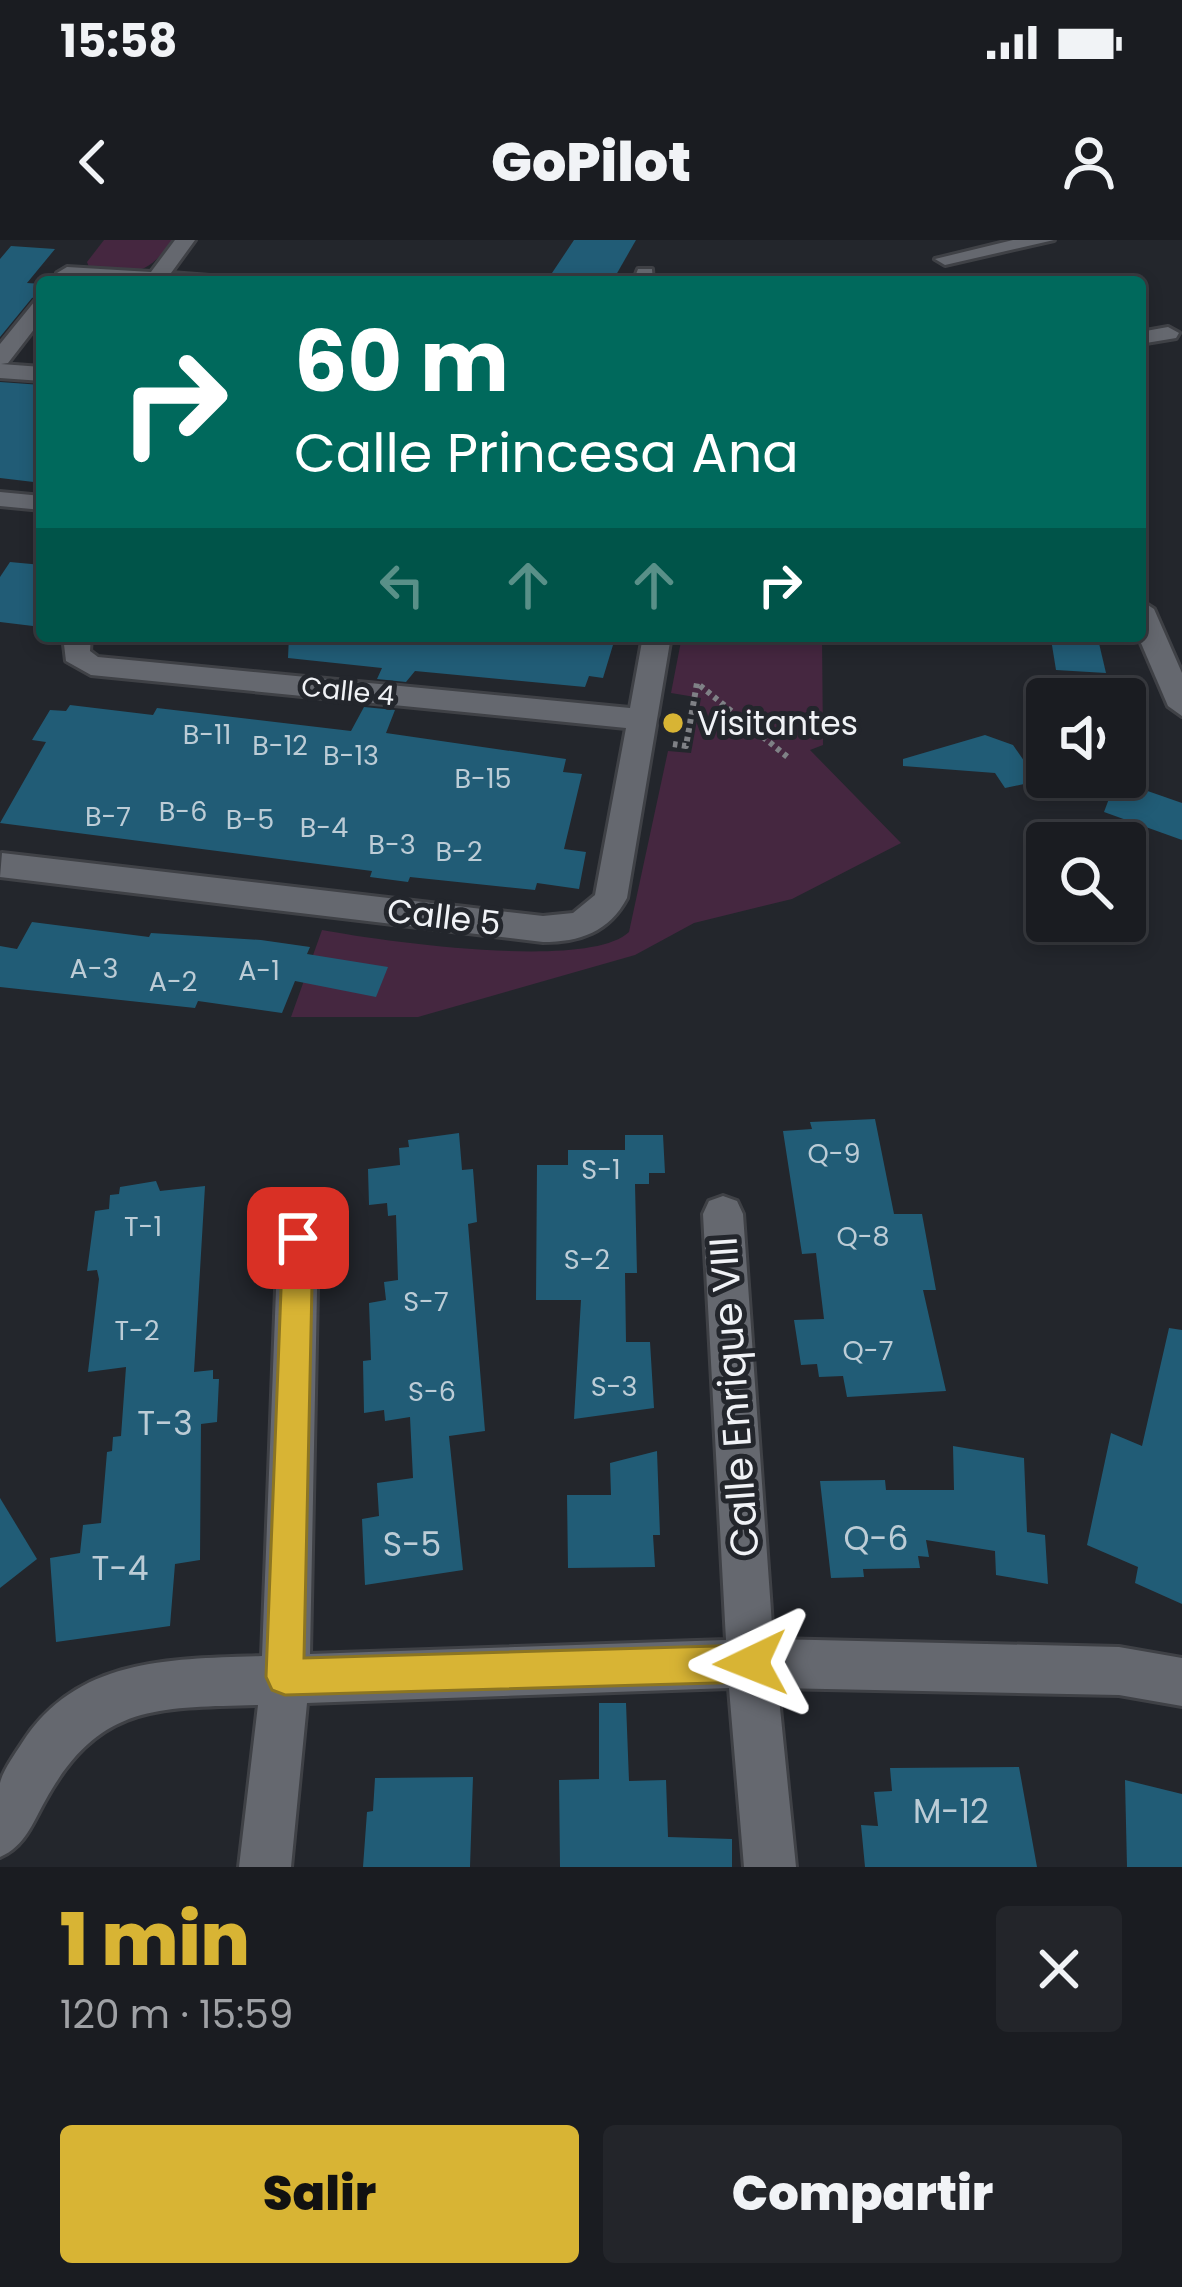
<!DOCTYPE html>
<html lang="es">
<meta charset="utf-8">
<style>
:root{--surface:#1a1c21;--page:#23252a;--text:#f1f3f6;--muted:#9fa1a5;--line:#383a3f;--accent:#d8b434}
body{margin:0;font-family:Poppins,sans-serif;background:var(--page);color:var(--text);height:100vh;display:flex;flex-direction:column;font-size:45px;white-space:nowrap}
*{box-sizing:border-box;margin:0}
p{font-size:39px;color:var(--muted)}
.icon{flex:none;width:66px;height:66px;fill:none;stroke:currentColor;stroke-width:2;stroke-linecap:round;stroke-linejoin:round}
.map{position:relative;height:1627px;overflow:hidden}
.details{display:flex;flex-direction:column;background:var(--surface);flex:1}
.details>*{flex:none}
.top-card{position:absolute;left:36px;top:36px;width:1110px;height:366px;border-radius:12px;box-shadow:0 6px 18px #0003,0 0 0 3px var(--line);background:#00695c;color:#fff;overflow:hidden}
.tools{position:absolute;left:1026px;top:438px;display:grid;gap:24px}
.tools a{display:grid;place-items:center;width:120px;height:120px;border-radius:12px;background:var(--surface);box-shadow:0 6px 18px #0003,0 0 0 3px var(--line);font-size:60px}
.pin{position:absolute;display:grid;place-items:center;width:102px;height:102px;color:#fff;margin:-51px;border-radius:24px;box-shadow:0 6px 18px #0006}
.me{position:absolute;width:132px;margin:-66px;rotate:268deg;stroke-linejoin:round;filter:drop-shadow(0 0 9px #0008)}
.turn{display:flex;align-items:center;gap:42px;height:252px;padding:0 60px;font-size:54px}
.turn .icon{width:156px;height:156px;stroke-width:2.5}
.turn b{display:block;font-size:84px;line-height:102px}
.lanes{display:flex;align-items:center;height:114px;padding:0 60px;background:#0003;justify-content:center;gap:60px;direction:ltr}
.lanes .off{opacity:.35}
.round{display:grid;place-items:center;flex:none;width:126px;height:126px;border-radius:12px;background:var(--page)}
.overview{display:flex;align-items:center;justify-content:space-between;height:204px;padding:0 60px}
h1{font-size:72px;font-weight:800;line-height:90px;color:var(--accent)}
.primary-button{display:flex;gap:24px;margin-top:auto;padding:24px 60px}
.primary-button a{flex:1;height:138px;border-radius:12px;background:var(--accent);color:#111;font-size:48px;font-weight:800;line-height:138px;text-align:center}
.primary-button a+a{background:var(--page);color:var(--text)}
.status{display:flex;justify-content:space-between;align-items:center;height:84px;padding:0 60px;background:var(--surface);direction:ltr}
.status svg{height:33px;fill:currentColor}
header{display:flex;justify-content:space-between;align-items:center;height:156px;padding:0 60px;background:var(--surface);font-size:54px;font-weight:800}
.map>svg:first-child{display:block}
.green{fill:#452740}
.building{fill:#215c76}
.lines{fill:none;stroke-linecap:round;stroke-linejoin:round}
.minor-casing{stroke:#3f4146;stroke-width:6}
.path{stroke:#7f8186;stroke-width:6;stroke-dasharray:4.5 4.5;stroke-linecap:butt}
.minor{fill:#65686f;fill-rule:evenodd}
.route{fill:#d8b434;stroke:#8c7522;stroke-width:3}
.poi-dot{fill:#d8b434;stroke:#23262c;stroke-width:4.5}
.labels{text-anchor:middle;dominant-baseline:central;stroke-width:10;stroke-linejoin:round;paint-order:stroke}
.far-street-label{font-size:27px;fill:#f0f2f6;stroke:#23262c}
.number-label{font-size:27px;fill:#bcccd6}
.poi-label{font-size:33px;fill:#f0f2f6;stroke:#23262c;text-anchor:start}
.street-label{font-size:33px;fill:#f0f2f6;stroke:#23262c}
.near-number-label{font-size:33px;fill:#bcccd6}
.near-street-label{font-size:39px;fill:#f0f2f6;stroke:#23262c}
</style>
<div class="status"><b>15:58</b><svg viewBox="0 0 49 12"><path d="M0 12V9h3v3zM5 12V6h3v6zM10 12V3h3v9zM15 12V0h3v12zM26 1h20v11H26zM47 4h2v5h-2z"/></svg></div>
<header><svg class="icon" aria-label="back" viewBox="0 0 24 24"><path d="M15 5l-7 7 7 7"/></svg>GoPilot<svg class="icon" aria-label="person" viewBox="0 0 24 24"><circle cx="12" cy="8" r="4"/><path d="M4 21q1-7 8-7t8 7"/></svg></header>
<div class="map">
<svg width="1182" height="1627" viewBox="0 0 1182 1627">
<rect width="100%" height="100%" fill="#23262c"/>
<!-- green -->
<g class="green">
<path d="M104 0H173C146 37 133 35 89 27L87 22Z"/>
<path d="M682 396H822L823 505 810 510 901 603 792 659 694 683 635 715 418 777H291L322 690C381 701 588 731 629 692L668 511 691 513 701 458 671 453Z"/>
</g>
<!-- building -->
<g class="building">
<path d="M574 0H636L612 42H546Z"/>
<path d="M11 6 55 9 27 43 42 44V55L32 58 0 97V19Z"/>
<path d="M0 142 42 145V243L0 238Z"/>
<path d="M10 322 42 325V371L33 386 0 382V337Z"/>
<path d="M289 396H540L613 405 603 438 589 436 585 447 415 431 406 442 377 439 382 428 288 418Z"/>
<path d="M1051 399H1098L1106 433 1056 430Z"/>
<path d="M70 465 153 475 157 468 351 491 364 467 395 470 386 493 566 519 563 532 582 534 564 609 586 612 579 649 537 643 535 650 410 637 408 642 370 637 372 631 0 583 46 502 32 500 50 470 66 471Z"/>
<path d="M985 495 1013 505 1038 541 1005 548 995 533 903 526V519Z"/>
<path d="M1116 540 1182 563V600L1104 572Z"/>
<path d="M32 682 149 697 151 693 261 700 310 707 307 714 388 727 376 757 295 741 282 773 198 761 195 768 0 747V706L17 709Z"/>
<path d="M875 879 894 974H922L936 1050H923L946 1151 847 1157 843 1136 819 1137 817 1124 801 1125 794 1080 824 1079 816 1013 802 1014 783 891 812 889 810 882Z"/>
<path d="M459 893 462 930 473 929 477 982 468 984 485 1191 449 1196 463 1330 365 1345 362 1279 379 1276 377 1243 413 1238 410 1177 385 1181 384 1170 364 1173 363 1121 371 1120 369 1063 386 1060 384 1042 398 1040 396 975 388 976 387 963 369 965 368 929 400 925 399 908 409 907 408 900Z"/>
<path d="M625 895H663L665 933H649V944H635L637 1033H625L626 1102H650L654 1168 574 1179 581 1060H536L537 925H568V910H625Z"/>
<path d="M156 941 160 951 205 946 194 1132 213 1130V1139H219L217 1182 201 1184 200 1320 175 1324 170 1386 56 1402 50 1318 80 1313 83 1285 101 1283 107 1212 112 1211 113 1197 121 1196 126 1127 88 1132 99 1039 97 1030 87 1031 95 971 109 969 110 955 119 954 120 947Z"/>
<path d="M1169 1088 1182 1090V1364L1135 1343 1138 1327 1087 1305 1111 1193 1142 1206Z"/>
<path d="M953 1206 1024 1218 1027 1292 1045 1295 1048 1344 996 1335 995 1311 926 1300 929 1317 918 1316 920 1328 863 1329 864 1337 831 1338 820 1241 885 1240 886 1250H954Z"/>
<path d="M657 1211 660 1295H653L655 1327 568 1328 567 1255H611L610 1223Z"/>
<path d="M0 1258 37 1319 0 1348Z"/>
<path d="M599 1463H626L629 1541 666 1540 668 1597 732 1599V1627H560L559 1540 599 1539Z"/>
<path d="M1019 1527 1037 1627H865L861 1585 878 1586 874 1552 892 1551 890 1528Z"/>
<path d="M473 1537 470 1627H363L367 1572 373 1571 375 1538Z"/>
<path d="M1125 1540 1182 1554V1627H1127Z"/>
</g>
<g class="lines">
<!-- minor casing -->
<g class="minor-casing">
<g id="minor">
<path d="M175 0H195L171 33 210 36 220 42C184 42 83 52 57 33L67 27 151 32Z"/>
<path d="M1013 0H1054L945 25 935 19Z"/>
<path d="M638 29H652L653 42H633Z"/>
<path d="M42 59V79L8 123 1 124 42 127V141L0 138V104L35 61Z"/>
<path d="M1168 87 1179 93 1176 98 1140 104V92Z"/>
<path d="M0 252 42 256V270L0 266Z"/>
<path d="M1140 360 1154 369 1182 433V476L1168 466 1138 396Z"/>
<path d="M63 396H91L90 411 98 417 630 468 643 396H671L627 658C609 692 580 702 543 702L0 637 2 613 543 676 573 673 595 655 626 488 91 435 66 421Z"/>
<path d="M723 956 737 961 743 974 773 1399 1119 1407 1182 1418V1466L1119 1455 778 1448 796 1627H744L729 1448 307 1463 291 1627H239L258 1465C157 1468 99 1463 45 1561 32 1584 25 1606 0 1617 0 1594 0 1566 0 1543 3 1530 15 1514 22 1503 77 1417 171 1419 262 1416L278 998 284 985 298 979 312 985 318 998 310 1414 726 1400 703 974 709 961Z"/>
</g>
</g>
<!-- path -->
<path class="path" d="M673 504 686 506 697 443 790 519"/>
<!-- minor -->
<use href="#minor" class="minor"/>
</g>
<!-- route -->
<path class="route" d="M298 984 309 988 313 998 304 1418 751 1405 764 1410 769 1423 764 1436 751 1442 285 1455 272 1450 266 1437 283 998 287 988Z"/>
<!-- markers -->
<circle class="poi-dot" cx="673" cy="483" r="12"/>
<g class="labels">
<!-- far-street labels -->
<g class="far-street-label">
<text transform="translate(348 451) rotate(6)">Calle 4</text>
</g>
<!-- number labels -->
<g class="number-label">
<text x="207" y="494">B-11</text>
<text x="280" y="505">B-12</text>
<text x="351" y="515">B-13</text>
<text x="483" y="538">B-15</text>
<text x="183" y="571">B-6</text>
<text x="108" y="576">B-7</text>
<text x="250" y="579">B-5</text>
<text x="324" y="587">B-4</text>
<text x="392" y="604">B-3</text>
<text x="459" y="611">B-2</text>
<text x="94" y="728">A-3</text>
<text x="259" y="730">A-1</text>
<text x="173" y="741">A-2</text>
<text x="834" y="913">Q-9</text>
<text x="601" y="929">S-1</text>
<text x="143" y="986">T-1</text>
<text x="863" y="996">Q-8</text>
<text x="587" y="1019">S-2</text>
<text x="426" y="1061">S-7</text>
<text x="137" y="1090">T-2</text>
<text x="868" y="1110">Q-7</text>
<text x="614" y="1146">S-3</text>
<text x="432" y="1151">S-6</text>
</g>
<!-- poi labels -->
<g class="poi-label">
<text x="697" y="483">Visitantes</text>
</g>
<!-- street labels -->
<g class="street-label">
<text transform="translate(444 677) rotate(7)">Calle 5</text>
</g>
<!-- near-number labels -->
<g class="near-number-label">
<text x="165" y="1183">T-3</text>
<text x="876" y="1298">Q-6</text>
<text x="412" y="1304">S-5</text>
<text x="120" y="1328">T-4</text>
<text x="951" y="1571">M-12</text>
</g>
<!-- near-street labels -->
<g class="near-street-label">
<text transform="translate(734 1157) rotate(-94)">Calle Enrique VIII</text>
</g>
</g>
</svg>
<div class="tools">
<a><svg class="icon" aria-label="sound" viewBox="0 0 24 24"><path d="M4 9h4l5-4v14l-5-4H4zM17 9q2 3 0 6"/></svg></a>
<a><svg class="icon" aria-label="search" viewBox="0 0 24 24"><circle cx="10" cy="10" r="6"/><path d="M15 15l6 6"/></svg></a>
</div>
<div class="pin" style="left:298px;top:998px;background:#d93025"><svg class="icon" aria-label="arrive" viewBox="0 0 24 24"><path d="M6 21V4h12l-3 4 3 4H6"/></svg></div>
<svg class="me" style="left:751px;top:1423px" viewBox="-20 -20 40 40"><path d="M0-17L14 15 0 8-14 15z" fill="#d8b434" stroke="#fff" stroke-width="4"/></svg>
<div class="top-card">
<div class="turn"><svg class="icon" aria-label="right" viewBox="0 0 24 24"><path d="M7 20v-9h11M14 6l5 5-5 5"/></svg><div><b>60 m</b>Calle Princesa Ana</div></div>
<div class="lanes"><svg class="icon off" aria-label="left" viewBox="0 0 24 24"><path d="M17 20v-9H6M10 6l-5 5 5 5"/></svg><svg class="icon off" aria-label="ahead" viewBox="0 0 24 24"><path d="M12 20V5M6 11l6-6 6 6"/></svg><svg class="icon off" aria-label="ahead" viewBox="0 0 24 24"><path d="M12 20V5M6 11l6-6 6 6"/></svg><svg class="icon" aria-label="right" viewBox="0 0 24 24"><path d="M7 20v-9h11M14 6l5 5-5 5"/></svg></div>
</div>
</div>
<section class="details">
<div class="overview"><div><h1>1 min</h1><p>120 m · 15:59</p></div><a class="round"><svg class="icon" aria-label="close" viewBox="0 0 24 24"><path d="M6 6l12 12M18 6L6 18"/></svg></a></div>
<div class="primary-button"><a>Salir</a><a>Compartir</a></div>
</section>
